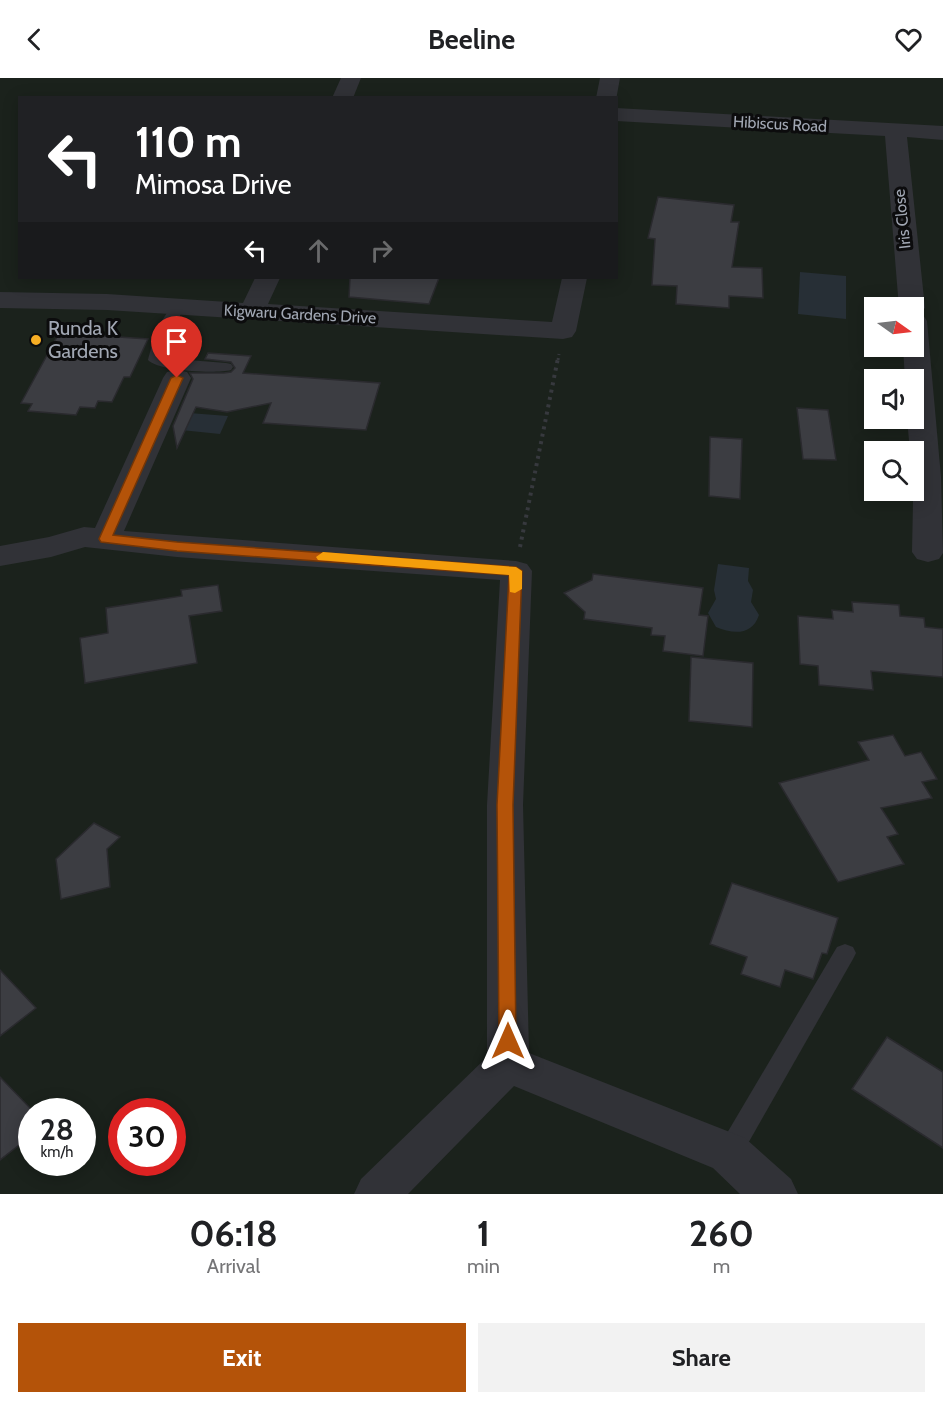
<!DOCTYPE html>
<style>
:root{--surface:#fff;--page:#f2f2f2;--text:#202124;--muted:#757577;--accent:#b45309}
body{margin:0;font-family:Cabin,sans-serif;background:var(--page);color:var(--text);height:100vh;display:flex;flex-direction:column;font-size:22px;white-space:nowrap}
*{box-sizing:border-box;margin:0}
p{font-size:20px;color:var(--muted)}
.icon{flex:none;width:33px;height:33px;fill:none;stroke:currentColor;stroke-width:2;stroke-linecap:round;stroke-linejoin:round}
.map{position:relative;height:1116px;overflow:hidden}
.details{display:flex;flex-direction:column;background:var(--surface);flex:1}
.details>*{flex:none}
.hud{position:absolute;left:18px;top:18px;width:600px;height:183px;border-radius:0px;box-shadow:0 3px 15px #0003;background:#202124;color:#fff;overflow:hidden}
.needle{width:39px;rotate:104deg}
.tools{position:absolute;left:864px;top:219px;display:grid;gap:12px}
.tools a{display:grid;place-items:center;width:60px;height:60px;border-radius:0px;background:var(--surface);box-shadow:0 3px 15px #0003;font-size:30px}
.speed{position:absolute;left:18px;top:1020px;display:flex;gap:12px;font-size:30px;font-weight:700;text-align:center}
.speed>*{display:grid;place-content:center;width:78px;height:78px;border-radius:50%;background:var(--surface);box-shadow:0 3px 15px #0003;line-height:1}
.speed small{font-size:15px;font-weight:400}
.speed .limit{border:9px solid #d22;background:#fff;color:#111}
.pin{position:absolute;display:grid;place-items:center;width:51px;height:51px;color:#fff;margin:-62px -26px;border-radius:50% 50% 50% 0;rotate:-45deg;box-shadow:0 0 6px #0007}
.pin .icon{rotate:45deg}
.me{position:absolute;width:66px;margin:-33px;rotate:0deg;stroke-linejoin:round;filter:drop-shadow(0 0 4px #0008)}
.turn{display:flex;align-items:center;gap:21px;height:126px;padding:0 18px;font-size:27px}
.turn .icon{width:78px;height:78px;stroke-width:2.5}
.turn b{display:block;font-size:42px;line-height:51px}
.lanes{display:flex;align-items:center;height:57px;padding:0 18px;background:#0003;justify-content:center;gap:30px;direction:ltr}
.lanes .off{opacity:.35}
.eta{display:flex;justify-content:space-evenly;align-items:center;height:102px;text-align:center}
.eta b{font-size:36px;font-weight:700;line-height:42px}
.action{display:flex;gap:12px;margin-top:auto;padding:12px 18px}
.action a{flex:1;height:69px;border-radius:0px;background:var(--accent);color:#fff;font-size:24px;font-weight:700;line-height:69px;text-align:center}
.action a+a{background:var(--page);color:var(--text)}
header{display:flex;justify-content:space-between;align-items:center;height:78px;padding:0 18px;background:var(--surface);font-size:27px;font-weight:700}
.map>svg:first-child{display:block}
.green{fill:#1b221c;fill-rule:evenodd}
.water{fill:#272f36}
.building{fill:#3c3d42;stroke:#2a2a2e;stroke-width:1.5}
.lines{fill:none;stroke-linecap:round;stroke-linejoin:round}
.path-far1{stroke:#37393e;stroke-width:3;stroke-dasharray:2 3;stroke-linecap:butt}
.path{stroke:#37393e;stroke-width:4;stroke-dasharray:3 4.5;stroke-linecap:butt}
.service{fill:#313237;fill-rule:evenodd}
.minor{fill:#313237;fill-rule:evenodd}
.route{fill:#b45309;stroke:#753606;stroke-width:1.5}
.slow{fill:#f59e0b}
.poi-dot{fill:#f6ae24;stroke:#0c0c0d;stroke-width:2}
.labels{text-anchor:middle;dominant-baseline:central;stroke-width:6;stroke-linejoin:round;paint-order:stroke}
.far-street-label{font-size:16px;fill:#a1a7b3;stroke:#0c0c0d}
.poi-label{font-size:20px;fill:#a1a7b3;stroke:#0c0c0d;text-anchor:start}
</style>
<header><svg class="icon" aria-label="back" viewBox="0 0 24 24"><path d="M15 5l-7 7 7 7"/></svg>Beeline<svg class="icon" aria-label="heart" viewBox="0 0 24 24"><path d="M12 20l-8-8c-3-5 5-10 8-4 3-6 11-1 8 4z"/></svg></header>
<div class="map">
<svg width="943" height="1116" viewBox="0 0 943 1116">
<rect width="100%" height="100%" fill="#101012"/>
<!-- green -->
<path class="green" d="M0 0H943V1116H0ZM20 20H616V200H20ZM874 230H914V268H874ZM874 302H914V340H874ZM874 374H914V412H874ZM32 1034H82V1084H32ZM122 1034H172V1084H122Z"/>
<!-- water -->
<g class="water">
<path d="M800 194 846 198V241L798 236Z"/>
<path d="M189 335 228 338 220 356 181 352Z"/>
<path d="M718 486 749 490 748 503 753 512 751 524 759 537C752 558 733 556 716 549L708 535 716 521 714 512Z"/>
</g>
<!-- building -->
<g class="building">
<path d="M658 119 734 127 731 144H739L732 189 762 190 763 220 729 218V230L676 226 677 208 652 207 655 161 648 160Z"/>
<path d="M350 200H439L429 226 349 219Z"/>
<path d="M74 256 148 261 130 299H124L112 324 98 323 95 330 80 329 76 337 28 333 32 326 21 325 58 257 72 259Z"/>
<path d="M208 275 251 278 243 295 380 305 366 352 263 345 271 325 227 334 196 329 177 370 173 348 193 301 190 295H224L231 294 235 290 231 284 205 281Z"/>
<path d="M797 330 828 332 836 382 803 381Z"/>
<path d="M710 359 742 361 740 421 709 418Z"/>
<path d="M593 496 703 510 699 537 708 538 703 578 663 573 665 558 651 557 652 550 584 541 585 534 564 515 592 502Z"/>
<path d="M218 507 222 533 189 538 197 585 85 605 80 560 108 555 106 530 182 518 181 512Z"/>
<path d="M852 524 899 527 900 538 924 540 925 549 943 551V599L871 593 873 612 819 607 818 588 800 586 798 538 833 541 832 532 853 534Z"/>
<path d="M691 579 753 585 752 649 689 643Z"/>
<path d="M893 657 905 678 921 674 937 701 922 704 932 720 881 730 898 756 887 759 904 786 838 804 779 705 869 682 858 664Z"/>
<path d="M94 745 120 759 107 771 110 809 61 821 56 781Z"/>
<path d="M732 805 838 840 827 876 822 875 813 901 785 892 780 909 741 896 747 879 710 866Z"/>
<path d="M0 892 36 930 0 958Z"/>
<path d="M887 959 943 994V1070L852 1011Z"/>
<path d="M0 999 32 1032V1057L0 1082Z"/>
</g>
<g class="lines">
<!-- path-far1 -->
<path class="path-far1" d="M558 282 559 276"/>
<!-- path -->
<path class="path" d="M520 469 558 280"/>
<!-- service -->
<g class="service">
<path d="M177 226 184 230 167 263 163 280 226 285 231 286 233 289 231 292C216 296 158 293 148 282 151 269 164 229 177 226Z"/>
<path d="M845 866 853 869 856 875 853 881 738 1083 729 1086 720 1083 717 1075 720 1067 837 869Z"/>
</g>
<!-- minor -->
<g class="minor">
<path d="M341 0H361L353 20H332Z"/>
<path d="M600 0H620L616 22V20H596Z"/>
<path d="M616 30 943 48V62L907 59 925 230 918 236 923 237 927 243 941 399 943 475 939 481 928 484 917 481 912 474 914 374H910L907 340H914V302H905L903 268H914V230H899L885 58 616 43Z"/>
<path d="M255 200H280L268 226 552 244 562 200H587L576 253 572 259 563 261 107 232 0 230V214L107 216 243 225Z"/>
<path d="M177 292 187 294 191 300 124 453 516 483 527 486 532 493 523 727 529 975 745 1060 791 1101 798 1116H740L713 1090 514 1008 408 1116H354L361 1101 487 979V727L500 502 177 479 85 469 51 479 0 488V468L49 459 84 449 95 450 163 300 167 294Z"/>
</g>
</g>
<!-- route -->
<path class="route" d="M177 297 183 300 113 457 177 464 516 489 522 493 513 727 516 963 514 968 508 970 502 968 499 963 497 727 509 497 177 473 101 464 99 461 171 300Z"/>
<!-- slow -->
<path class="slow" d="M323 474 516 489 522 493V511L515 515 510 514 509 497 318 482 316 479Z"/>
<!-- markers -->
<circle class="poi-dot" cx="36" cy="262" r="6"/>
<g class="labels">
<!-- far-street labels -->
<g class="far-street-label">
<text transform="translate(780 46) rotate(3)">Hibiscus Road</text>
<text transform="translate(902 141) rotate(-96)">Iris Close</text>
<text transform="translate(300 236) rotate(3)">Kigwaru Gardens Drive</text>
</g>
<!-- poi labels -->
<g class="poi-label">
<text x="48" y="250">Runda K<tspan x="48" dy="23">Gardens</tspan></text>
</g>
</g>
</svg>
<div class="tools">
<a><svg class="needle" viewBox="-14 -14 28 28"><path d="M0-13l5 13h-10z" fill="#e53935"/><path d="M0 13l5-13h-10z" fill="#757577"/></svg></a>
<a><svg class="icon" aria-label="sound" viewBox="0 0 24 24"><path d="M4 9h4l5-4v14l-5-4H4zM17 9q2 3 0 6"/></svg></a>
<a><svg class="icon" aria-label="search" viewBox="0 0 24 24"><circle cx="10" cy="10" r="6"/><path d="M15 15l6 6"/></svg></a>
</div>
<div class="speed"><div>28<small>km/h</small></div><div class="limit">30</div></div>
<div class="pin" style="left:177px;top:300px;background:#d93025"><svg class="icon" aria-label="arrive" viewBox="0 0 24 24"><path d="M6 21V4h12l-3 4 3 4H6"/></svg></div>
<svg class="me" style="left:508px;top:963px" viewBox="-20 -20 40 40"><path d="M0-17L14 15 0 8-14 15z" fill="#b45309" stroke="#fff" stroke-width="4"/></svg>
<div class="hud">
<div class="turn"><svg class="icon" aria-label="left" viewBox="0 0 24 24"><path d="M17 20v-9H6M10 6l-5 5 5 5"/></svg><div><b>110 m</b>Mimosa Drive</div></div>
<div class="lanes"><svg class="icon" aria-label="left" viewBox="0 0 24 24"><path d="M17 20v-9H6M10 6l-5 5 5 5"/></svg><svg class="icon off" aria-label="ahead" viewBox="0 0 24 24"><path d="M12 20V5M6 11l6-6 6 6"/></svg><svg class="icon off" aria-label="right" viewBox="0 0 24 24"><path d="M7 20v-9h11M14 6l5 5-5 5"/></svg></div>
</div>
</div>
<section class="details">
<div class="eta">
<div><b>06:18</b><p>Arrival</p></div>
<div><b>1</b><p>min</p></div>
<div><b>260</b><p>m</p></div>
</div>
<div class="action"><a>Exit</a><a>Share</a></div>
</section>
